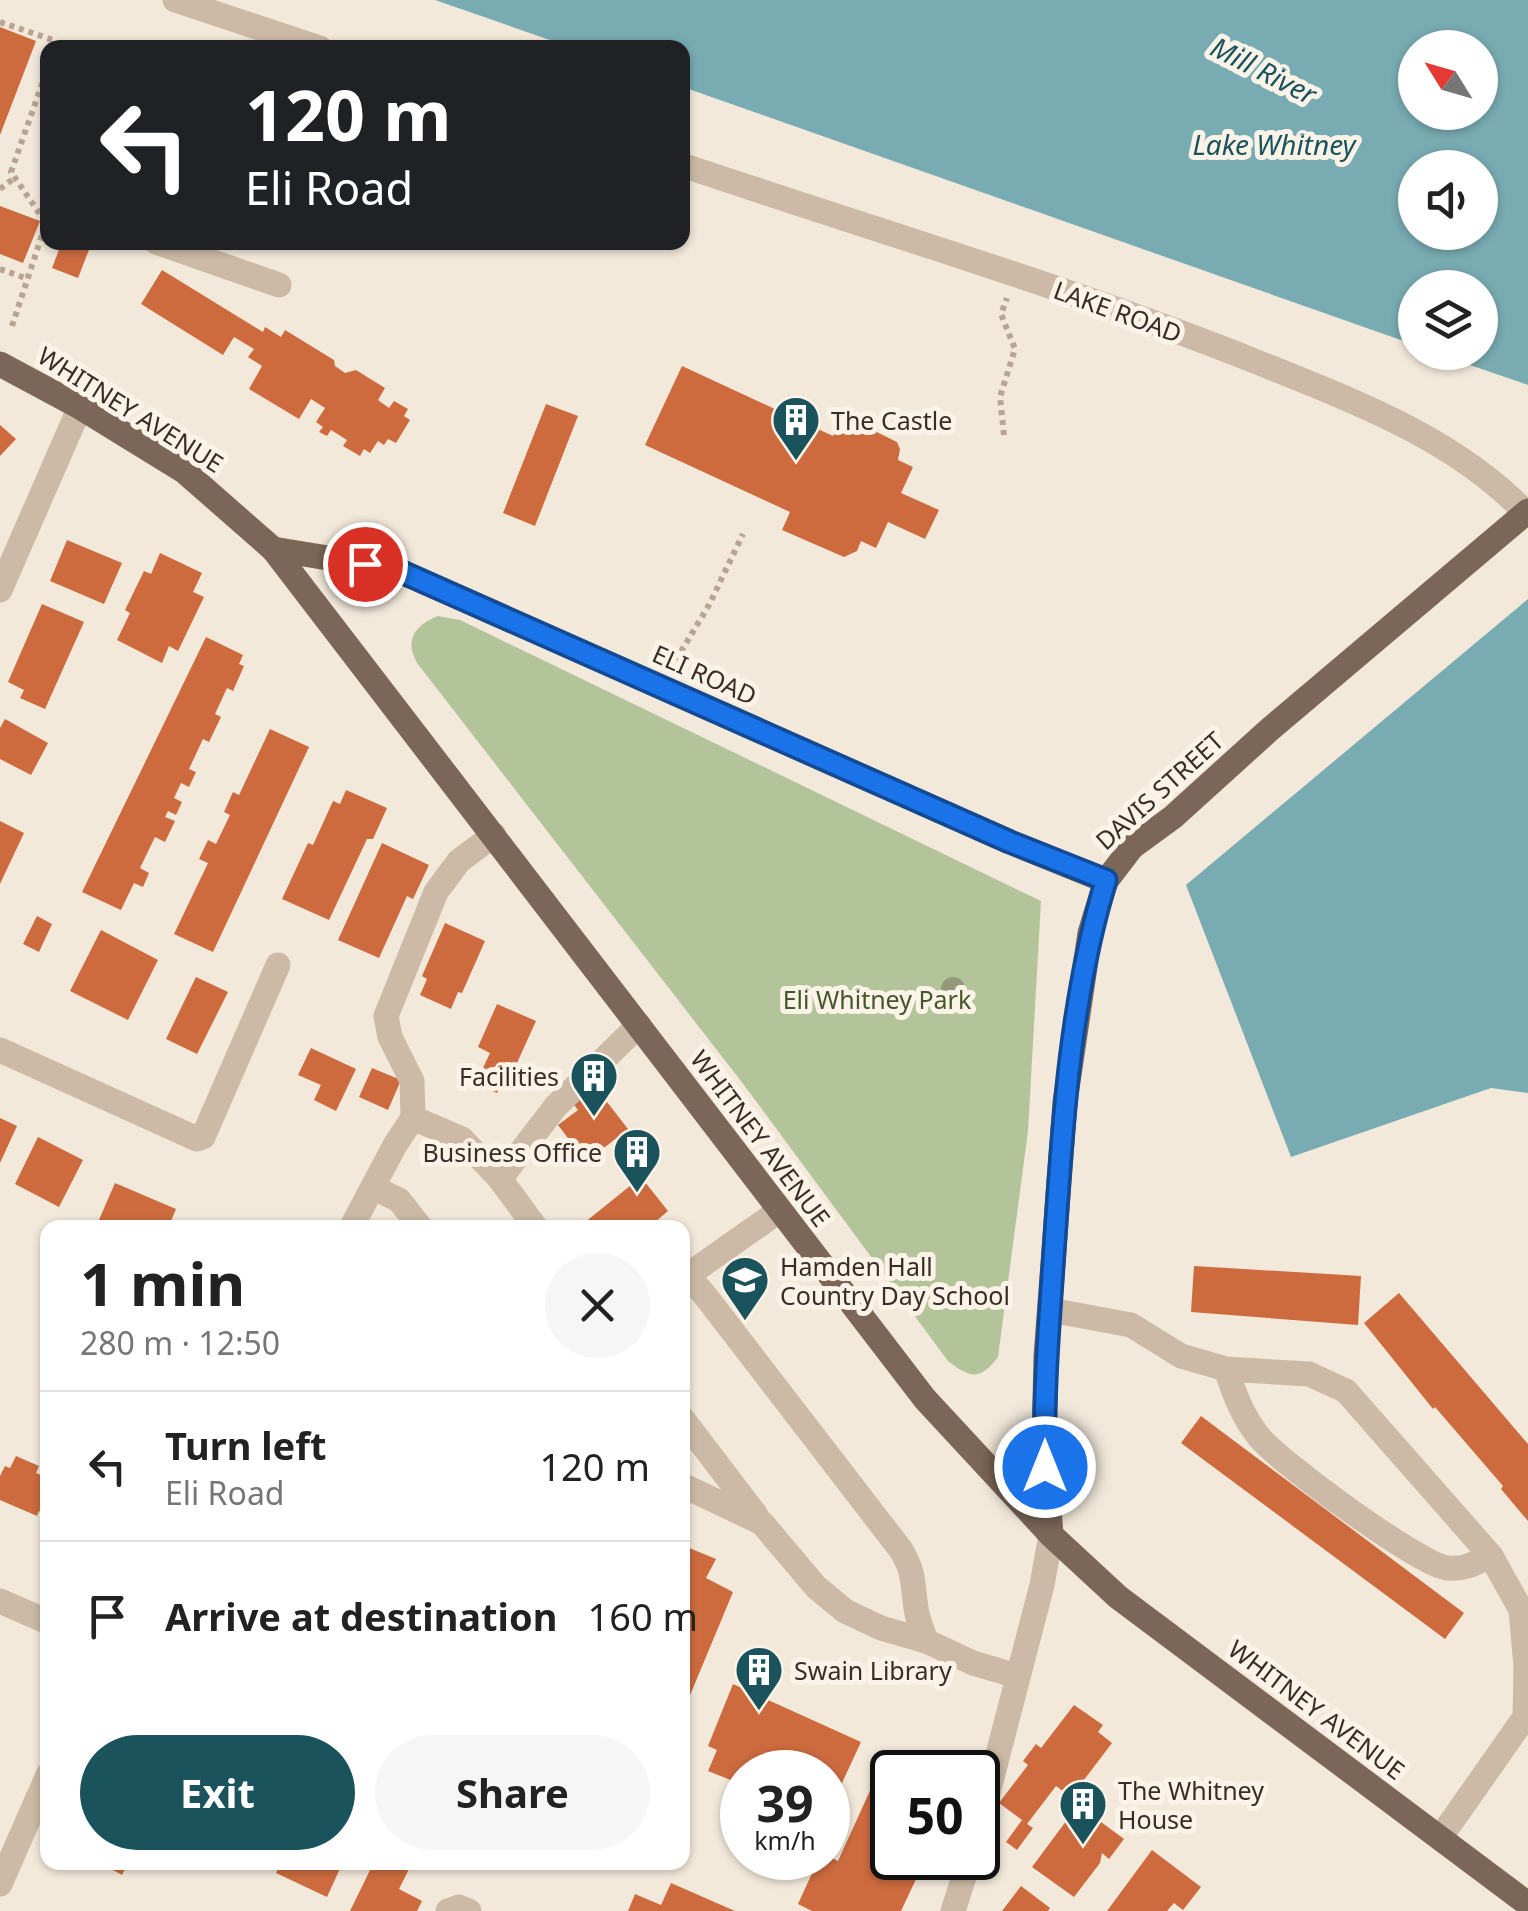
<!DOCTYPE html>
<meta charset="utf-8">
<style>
:root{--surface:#fff;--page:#f6f6f6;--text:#222;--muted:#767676;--line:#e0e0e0;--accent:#1a535c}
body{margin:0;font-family:"Noto Sans",sans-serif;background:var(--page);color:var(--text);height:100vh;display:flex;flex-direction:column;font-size:38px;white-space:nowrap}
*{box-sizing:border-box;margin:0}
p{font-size:32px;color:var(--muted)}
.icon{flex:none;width:55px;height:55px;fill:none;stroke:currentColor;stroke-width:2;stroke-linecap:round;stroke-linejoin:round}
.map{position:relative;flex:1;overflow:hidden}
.panel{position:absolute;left:40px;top:1220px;width:650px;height:650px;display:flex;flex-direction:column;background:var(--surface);border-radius:20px;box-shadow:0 2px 8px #0004}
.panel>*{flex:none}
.banner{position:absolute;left:40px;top:40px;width:650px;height:210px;border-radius:20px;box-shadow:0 2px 8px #0004;background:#202124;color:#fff;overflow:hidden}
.needle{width:65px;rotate:307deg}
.buttons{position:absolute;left:1398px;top:30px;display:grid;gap:20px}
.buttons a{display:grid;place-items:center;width:100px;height:100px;border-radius:50%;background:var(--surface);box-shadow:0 2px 8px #0004;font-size:50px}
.speed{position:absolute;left:720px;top:1750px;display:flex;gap:20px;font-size:50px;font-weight:700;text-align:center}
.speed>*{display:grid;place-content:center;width:130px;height:130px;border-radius:50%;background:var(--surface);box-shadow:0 2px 8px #0004;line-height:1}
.speed small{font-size:25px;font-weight:400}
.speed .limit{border:5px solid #111;border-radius:15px;background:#fff;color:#111}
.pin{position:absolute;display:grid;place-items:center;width:85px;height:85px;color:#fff;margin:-42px;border:5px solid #fff;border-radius:50%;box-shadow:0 2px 10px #0007}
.me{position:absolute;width:110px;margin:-55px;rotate:0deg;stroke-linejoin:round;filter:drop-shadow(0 0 8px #0008)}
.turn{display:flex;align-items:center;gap:35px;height:210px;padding:0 40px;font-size:45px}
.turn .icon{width:130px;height:130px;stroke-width:2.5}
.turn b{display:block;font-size:70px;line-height:85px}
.round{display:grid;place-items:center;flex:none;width:105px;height:105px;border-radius:52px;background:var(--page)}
.head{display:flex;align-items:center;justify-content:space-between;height:170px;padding:0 40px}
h1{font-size:60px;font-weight:700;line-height:75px}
.action{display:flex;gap:20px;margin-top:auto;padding:20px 40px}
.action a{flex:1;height:115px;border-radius:60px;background:var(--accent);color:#fff;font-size:40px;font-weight:700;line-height:115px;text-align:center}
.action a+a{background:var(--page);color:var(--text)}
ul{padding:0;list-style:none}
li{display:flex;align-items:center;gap:30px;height:150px;padding:0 40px;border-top:2px solid var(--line)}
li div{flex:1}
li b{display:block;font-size:38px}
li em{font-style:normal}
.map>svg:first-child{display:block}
.green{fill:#b3c39a}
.water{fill:#78acb2;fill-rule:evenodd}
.building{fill:#cd6b3f}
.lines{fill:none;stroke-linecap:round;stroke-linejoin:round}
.path{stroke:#b8a490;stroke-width:6;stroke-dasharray:5 5;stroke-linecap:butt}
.minor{stroke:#ccbaa6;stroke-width:25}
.major{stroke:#7b6657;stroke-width:25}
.tree{fill:#93997a}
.route-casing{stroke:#114b97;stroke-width:25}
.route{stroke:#1a73e8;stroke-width:18}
.labels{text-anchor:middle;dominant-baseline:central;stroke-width:10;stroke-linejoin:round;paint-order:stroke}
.street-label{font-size:25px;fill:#382e27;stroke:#fbf3e8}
.poi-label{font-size:25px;fill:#382e27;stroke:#fbf3e8;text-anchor:start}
.park-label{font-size:25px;fill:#44572a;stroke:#fbf3e8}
.water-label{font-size:28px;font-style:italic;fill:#1a535c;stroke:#fbf3e8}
</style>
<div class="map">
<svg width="1528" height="1911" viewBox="0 0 1528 1911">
<rect width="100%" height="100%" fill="#f3e9db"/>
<!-- green -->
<path class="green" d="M438 616 460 620 1041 901 1028 1131 998 1357C980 1381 970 1378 948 1361L744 1085 417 663C404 640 415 625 438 616Z"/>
<!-- water -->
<g class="water">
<path d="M435 0H1528V385L1435 353 1480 352V288H1415V345L683 87 682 48 570 47ZM1415 48H1480V112H1415ZM1415 168H1480V232H1415Z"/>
<path d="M1528 599V1093L1491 1088 1291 1157 1186 885Z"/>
</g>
<!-- building -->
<g class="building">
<path d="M0 27 36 41 0 135Z"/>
<path d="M0 206 40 221 23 263 0 254Z"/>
<path d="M62 242H92L78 278 52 268Z"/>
<path d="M162 270 263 332 265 327 281 337 285 330 334 360 335 366 345 373 356 370 385 388 378 400 389 408 394 401 408 409 404 416 410 420 396 443 388 439 384 445 378 441 370 453 364 449 360 456 343 446 347 440 331 430 327 436 319 432 323 427 316 422 325 408 311 399 299 419 249 389 262 366 248 357 254 349 234 337 223 355 141 304Z"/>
<path d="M682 366 833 436 842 415 897 442 900 449 898 460 913 467 901 493 939 510 925 539 888 522 876 548 861 541 857 551 844 557 782 530 790 512 645 445Z"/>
<path d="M546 404 578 416 535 526 503 513Z"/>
<path d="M0 425 16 439 0 456Z"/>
<path d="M67 540 122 563 104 604 50 581Z"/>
<path d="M160 553 202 573 193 592 204 597 178 651 169 646 162 663 117 640 130 613 125 610 144 571 151 574Z"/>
<path d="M42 604 84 622 45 709 20 698 24 690 8 682Z"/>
<path d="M206 637 243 655 239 664 244 666 233 691 227 688 215 714 221 717 209 742 203 739 189 769 196 772 189 787 181 783 174 798 182 802 176 815 168 811 165 817 175 821 165 842 155 837 140 868 149 873 143 887 134 883 121 910 82 892Z"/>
<path d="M5 719 48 743 31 775 0 759V728Z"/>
<path d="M270 729 309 747 213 952 174 934 208 863 199 859 208 840 216 844 230 815 224 812 233 792 239 795Z"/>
<path d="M346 790 387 808 373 839H367L329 920 282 899 308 843 313 845 333 801 340 804Z"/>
<path d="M0 821 24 833 0 884Z"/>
<path d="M382 843 429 865 413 899 407 896 379 958 338 940Z"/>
<path d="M37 916 52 924 39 952 23 944Z"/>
<path d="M445 923 485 941 462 993 458 992 451 1009 420 995 427 979 422 976Z"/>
<path d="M101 930 158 960 128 1020 70 991Z"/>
<path d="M196 977 228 992 197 1054 166 1039Z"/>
<path d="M497 1004 536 1021 516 1065 511 1063 497 1093 476 1083 490 1053 478 1047Z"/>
<path d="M311 1048 356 1069 336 1111 314 1100 321 1085 298 1075Z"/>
<path d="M372 1068 401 1080 388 1110 359 1097Z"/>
<path d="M598 1078 606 1088 600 1093 628 1129 586 1162 558 1125 578 1110 570 1100Z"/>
<path d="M0 1118 17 1126 0 1163Z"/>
<path d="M38 1137 83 1160 59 1207 15 1184Z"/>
<path d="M641 1177 668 1211 648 1228H587L584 1223Z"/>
<path d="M115 1183 176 1209 168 1228H109L98 1222Z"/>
<path d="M1194 1266 1361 1276 1358 1325 1191 1312Z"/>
<path d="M1399 1293 1528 1444V1521L1501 1489 1503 1486 1435 1407 1433 1409 1364 1323Z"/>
<path d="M1201 1416 1464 1613 1445 1639 1181 1443Z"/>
<path d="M16 1456 39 1466 36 1473 48 1478 46 1514 39 1511 37 1516 0 1500V1476L5 1466 10 1468Z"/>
<path d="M682 1545 716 1559 706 1578 733 1592 688 1700 682 1697Z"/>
<path d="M733 1684 861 1742 835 1798 828 1796V1772H742V1798L730 1793 733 1781 708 1771 717 1750 708 1746Z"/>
<path d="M1074 1705 1103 1725 1098 1732 1112 1743 1071 1797 1056 1786 1027 1824 1033 1828 1017 1850 1006 1842 1022 1820 999 1803 1028 1765 1023 1761 1036 1744 1041 1748Z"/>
<path d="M884 1760 914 1772H892V1858H926L901 1911H812L798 1904 819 1858 828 1856 838 1861Z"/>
<path d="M1078 1805 1124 1839 1109 1859 1102 1853 1100 1863 1074 1897 1032 1867Z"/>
<path d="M1152 1850 1201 1887 1183 1910 1174 1903 1167 1911H1107Z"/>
<path d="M98 1862H139L136 1867 128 1863 122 1875Z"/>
<path d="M281 1862H343L327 1897 276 1873Z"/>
<path d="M374 1862H396L409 1869 399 1889 422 1901 417 1911H350Z"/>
<path d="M671 1883 735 1911H628L635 1894 661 1905Z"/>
<path d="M1021 1886 1050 1908 1048 1911H1002Z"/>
</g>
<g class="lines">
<!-- path -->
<g class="path">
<path d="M0 22 56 41 54 48"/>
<path d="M0 189 13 179"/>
<path d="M0 269 28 279"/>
<path d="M12 326 46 223 11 172 48 67"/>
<path d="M1004 435 1000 397 1015 349 1001 314 1007 298"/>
<path d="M676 660 709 605 743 534"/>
</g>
<!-- minor -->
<g class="minor">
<path d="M175 0 320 48"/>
<path d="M682 165C874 230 1069 287 1257 362 1353 401 1453 437 1526 513"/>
<path d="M156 242 279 285"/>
<path d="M0 590 80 407"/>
<path d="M0 1050 197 1139 203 1137 278 965"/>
<path d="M413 1118 412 1081 390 1037 386 1016 436 892 459 861 494 835"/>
<path d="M500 1179 556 1106 639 1025"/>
<path d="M374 1188 399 1200 421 1228"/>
<path d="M351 1228 395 1145 413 1118 462 1139 500 1179 536 1228"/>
<path d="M688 1275 779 1211"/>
<path d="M682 1280 688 1275 707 1298 901 1550C915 1573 912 1583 916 1608 917 1619 923 1631 926 1641L973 1663 1017 1676"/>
<path d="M1050 1310 1131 1325 1181 1356 1226 1369 1309 1374 1346 1391 1491 1556 1521 1610 1526 1667 1525 1717 1440 1838"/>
<path d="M1226 1369C1234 1393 1243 1418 1260 1438 1281 1463 1418 1564 1447 1568 1464 1570 1476 1563 1491 1556"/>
<path d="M682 1418 756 1515"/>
<path d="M682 1485 762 1523 816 1587 845 1611 881 1628 926 1641"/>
<path d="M0 1601 48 1622"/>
<path d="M978 1831 1042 1585 1051 1535"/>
<path d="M0 1884 48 1775"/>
<path d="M448 1911 459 1907 469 1911"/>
<path d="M953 1911 970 1858"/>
</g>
<!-- major -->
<g class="major">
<path d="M0 364 80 407 184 471 273 549 925 1399 1051 1535 1118 1597 1528 1904"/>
<path d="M273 549 395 569 1010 842 1106 881"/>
<path d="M1051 1535 1044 1443 1046 1357 1065 1102 1090 933 1106 881 1132 847 1173 817 1269 730 1528 511"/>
</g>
</g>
<!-- trees -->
<circle class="tree" cx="953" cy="989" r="12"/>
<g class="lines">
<!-- route casing -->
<g class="route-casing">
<path id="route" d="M365 564 395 569 1010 842 1106 880C1071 996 1063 1117 1055 1237 1050 1313 1043 1390 1045 1467"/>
</g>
<!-- route -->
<use href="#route" class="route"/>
</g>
<!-- icons -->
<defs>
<g id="building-pin" transform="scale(2.5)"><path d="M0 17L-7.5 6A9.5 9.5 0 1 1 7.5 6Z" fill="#1a535c" stroke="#fbf3e8"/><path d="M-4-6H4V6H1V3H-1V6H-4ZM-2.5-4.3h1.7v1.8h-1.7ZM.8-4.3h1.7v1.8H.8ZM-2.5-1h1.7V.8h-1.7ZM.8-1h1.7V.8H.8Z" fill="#fff"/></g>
<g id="school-pin" transform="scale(2.5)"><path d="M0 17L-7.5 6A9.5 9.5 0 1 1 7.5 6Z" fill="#1a535c" stroke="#fbf3e8"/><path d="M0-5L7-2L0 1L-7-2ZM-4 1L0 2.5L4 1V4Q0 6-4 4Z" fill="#fff"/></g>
</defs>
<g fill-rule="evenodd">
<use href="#building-pin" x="796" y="420"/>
<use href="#building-pin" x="594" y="1076"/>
<use href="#building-pin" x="637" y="1152"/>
<use href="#school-pin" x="745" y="1280"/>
<use href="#building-pin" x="759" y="1670"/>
<use href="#building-pin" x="1083" y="1804"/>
</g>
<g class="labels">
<!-- street labels -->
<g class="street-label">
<text transform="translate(1118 311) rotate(20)">LAKE ROAD</text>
<text transform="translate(131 409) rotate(32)">WHITNEY AVENUE</text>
<text transform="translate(705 674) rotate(24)">ELI ROAD</text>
<text transform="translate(1159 790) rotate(-42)">DAVIS STREET</text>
<text transform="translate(761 1138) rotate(53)">WHITNEY AVENUE</text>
<text transform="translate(1317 1709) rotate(37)">WHITNEY AVENUE</text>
</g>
<!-- poi labels -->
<g class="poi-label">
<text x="831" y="420">The Castle</text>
<text x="559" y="1076" text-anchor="end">Facilities</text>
<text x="602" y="1152" text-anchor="end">Business Office</text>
<text x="780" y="1266">Hamden Hall<tspan x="780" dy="29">Country Day School</tspan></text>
<text x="794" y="1670">Swain Library</text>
<text x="1118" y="1790">The Whitney<tspan x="1118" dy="29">House</tspan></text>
</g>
<!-- park labels -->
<g class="park-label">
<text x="877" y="999">Eli Whitney Park</text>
</g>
<!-- water labels -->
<g class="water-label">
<text transform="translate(1264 70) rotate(27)">Mill River</text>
<text x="1274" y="144">Lake Whitney</text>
</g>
</g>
</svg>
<div class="buttons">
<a><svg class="needle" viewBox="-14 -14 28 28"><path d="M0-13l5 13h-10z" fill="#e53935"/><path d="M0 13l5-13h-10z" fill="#767676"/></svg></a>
<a><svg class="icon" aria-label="sound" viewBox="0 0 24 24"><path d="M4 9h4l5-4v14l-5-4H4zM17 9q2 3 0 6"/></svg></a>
<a><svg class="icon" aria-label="layers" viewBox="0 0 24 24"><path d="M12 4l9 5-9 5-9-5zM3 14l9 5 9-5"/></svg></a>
</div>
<div class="speed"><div>39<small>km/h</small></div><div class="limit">50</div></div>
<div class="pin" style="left:365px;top:564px;background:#d93025"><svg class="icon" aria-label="arrive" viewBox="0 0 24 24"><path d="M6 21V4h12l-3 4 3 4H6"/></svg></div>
<svg class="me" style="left:1045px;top:1467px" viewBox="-20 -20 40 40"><circle r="17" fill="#1a73e8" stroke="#fff" stroke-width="3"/><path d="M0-11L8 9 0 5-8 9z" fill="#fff"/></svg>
<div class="banner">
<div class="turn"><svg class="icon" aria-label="left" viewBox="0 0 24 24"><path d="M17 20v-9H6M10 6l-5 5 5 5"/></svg><div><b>120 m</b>Eli Road</div></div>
</div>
<section class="panel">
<div class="head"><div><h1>1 min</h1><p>280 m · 12:50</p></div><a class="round"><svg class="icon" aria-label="close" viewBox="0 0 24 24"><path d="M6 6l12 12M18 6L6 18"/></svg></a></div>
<ul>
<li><svg class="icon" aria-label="left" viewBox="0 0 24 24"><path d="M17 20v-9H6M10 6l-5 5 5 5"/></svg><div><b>Turn left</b><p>Eli Road</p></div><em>120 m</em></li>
<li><svg class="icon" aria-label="arrive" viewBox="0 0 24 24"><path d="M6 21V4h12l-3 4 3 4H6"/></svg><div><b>Arrive at destination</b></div><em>160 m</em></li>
</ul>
<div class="action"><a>Exit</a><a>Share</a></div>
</section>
</div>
